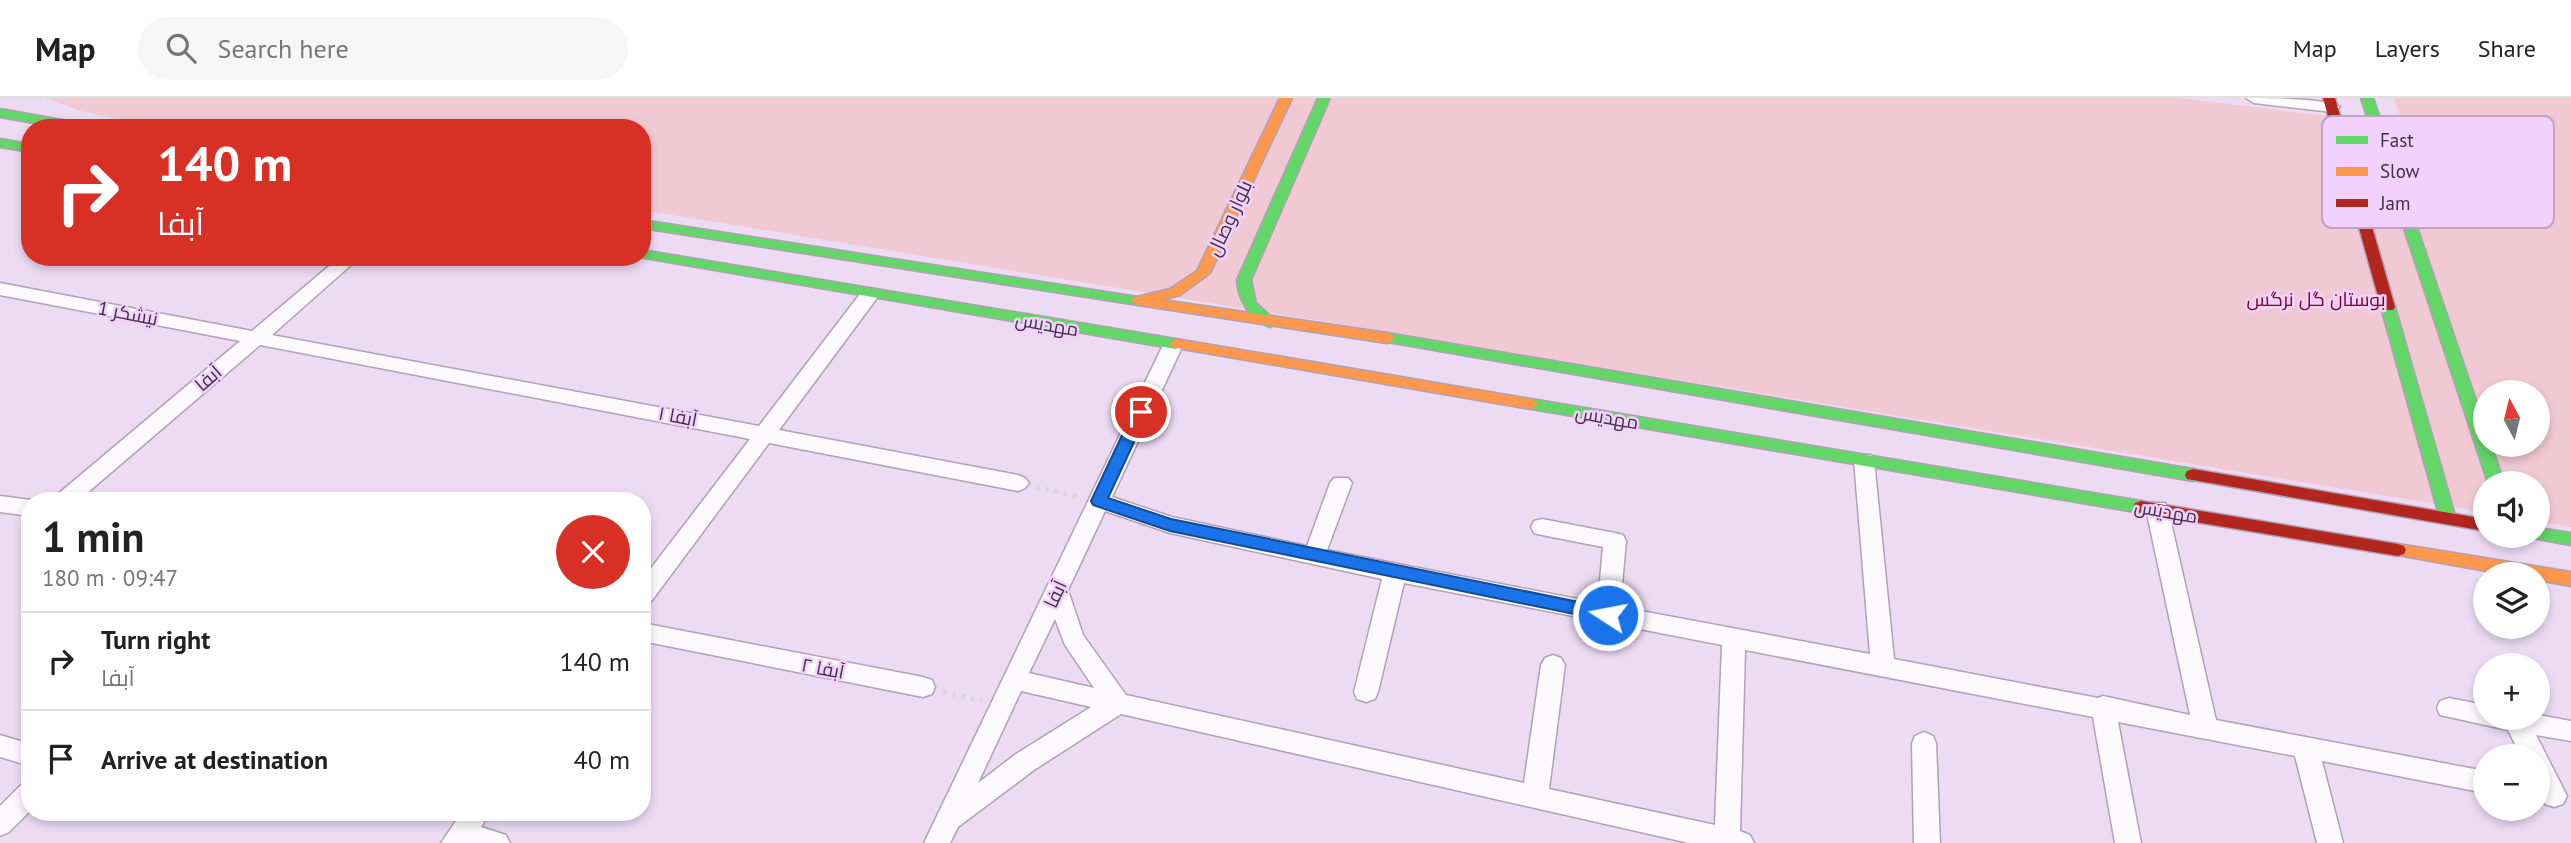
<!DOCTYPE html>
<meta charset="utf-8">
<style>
:root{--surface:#fff;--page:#f6f6f6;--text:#222;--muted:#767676;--line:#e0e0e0}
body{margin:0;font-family:"PT Sans",Cairo,sans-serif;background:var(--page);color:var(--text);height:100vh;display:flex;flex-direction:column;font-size:26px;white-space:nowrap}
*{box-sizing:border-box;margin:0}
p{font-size:23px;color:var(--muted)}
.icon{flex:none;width:38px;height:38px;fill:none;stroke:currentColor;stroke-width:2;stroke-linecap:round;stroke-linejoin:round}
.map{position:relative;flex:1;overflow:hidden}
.side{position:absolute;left:21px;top:394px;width:630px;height:329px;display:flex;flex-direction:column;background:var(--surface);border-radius:28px;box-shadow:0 4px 10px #0003}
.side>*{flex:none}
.banner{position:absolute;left:21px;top:21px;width:630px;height:147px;border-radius:28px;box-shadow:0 4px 10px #0003;background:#d93025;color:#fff;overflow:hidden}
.needle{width:46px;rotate:353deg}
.buttons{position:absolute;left:2473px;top:282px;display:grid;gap:14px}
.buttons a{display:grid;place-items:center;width:77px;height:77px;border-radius:50%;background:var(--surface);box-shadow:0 4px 10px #0003;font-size:35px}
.pin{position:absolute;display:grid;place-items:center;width:60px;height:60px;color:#fff;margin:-30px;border:4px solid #fff;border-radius:50%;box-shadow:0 2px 7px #0007}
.me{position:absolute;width:77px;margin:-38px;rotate:281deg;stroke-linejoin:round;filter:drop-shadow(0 0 5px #0008)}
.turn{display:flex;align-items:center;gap:24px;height:147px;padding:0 21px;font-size:32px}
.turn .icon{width:91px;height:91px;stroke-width:2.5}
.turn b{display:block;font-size:49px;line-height:60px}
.round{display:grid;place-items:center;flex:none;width:74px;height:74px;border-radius:37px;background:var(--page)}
.summary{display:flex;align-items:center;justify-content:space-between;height:119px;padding:0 21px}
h1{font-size:42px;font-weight:700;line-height:52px}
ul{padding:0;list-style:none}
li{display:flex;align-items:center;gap:21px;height:98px;padding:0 21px;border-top:2px solid var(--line)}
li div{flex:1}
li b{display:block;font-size:26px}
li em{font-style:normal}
header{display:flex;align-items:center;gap:42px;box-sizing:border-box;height:98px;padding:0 35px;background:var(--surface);border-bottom:2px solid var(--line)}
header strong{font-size:33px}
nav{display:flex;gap:38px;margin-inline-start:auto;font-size:24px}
.search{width:490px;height:63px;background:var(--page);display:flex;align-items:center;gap:18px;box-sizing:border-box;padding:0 24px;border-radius:38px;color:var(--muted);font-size:26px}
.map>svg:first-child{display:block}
.green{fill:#f1c9d5;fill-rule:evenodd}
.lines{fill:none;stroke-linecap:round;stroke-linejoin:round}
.street-casing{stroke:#b0a1b5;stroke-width:3}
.fast-casing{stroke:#b0a1b5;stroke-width:3}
.slow-casing{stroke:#b0a1b5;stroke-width:3}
.jam-casing{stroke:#b0a1b5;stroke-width:3}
.path{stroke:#d9d3db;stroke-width:5;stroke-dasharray:3.5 6;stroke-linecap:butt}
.street{fill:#fcfafd;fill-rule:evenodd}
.fast{fill:#63d668;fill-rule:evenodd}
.slow{fill:#ff974d;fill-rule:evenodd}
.jam{fill:#b3261e;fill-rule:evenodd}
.route{fill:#1a73e8;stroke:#114b97;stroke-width:2}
.labels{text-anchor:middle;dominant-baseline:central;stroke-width:5;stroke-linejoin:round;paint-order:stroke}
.street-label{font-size:19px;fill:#413147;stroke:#f2d1fd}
.park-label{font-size:19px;fill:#850024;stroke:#f2d1fd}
.key{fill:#f2d1fd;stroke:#bda1c6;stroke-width:2}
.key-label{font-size:19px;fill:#413147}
</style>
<header>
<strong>Map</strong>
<div class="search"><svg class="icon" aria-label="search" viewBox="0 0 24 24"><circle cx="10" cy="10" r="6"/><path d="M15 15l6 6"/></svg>Search here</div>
<nav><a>Map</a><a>Layers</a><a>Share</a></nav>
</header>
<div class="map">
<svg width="2571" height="745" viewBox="0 0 2571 745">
<rect width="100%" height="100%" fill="#eddbf3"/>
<!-- green -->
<path class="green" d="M45 0H2179L2403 27 2394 0H2571V429L2538 423V385H2485V414L642 112V30H158L81 13ZM2485 294H2538V346H2485Z"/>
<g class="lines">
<!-- street casing -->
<g class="street-casing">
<g id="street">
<path d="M2246 0C2266 0 2326 0 2340 9L2332 14 2254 5Z"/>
<path d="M340 159H360L272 237 759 328 863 192H877L879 196 877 200 779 332 1018 377 1025 380 1029 385 1025 390 1018 393 769 345 650 505 642 508V482L750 341 260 247 79 402H56L58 396 240 243 0 197V185L252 233Z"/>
<path d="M1173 241 1183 247 1112 399 1172 419 1307 448 1330 385 1334 380H1348L1352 385 1327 452 1598 505 1603 449 1542 437 1534 435 1531 429 1534 423 1542 421 1615 435 1623 437 1626 443 1620 509 1870 556 1854 362 1857 357H1871L1874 362 1894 561 2098 600 2103 598 2190 617 2146 411 2149 405H2165L2168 411 2216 622 2485 673V695L2322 663 2343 745H2317L2295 658 2118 624 2141 745H2115L2093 619 1745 552 1740 733 1750 737 1754 745H1689L1121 616 1034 672 958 729 950 745H924L1163 247ZM1105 413 1170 435 1382 481 1354 594 1357 601 1366 604 1375 601 1378 594 1404 485 1722 547 1715 727 1549 691 1565 567 1561 560 1553 557 1545 560 1541 567 1524 685 1126 597 1083 537 1068 492ZM1055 521 1065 547 1094 590 1029 575ZM1021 593 1091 609 1016 656 978 685Z"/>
<path d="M0 398 31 402 30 418 0 414Z"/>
<path d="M642 525 923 579 932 582 935 589 932 596 923 599 642 543Z"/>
<path d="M2449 600 2485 607V620H2538V617L2571 623V643L2536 637 2567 698 2563 706 2554 709 2545 706 2538 691V658H2521L2508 632 2440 617 2437 610 2440 603Z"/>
<path d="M1924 634 1933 638 1936 645 1940 745H1914L1912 645 1915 638Z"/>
<path d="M0 637 30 646V668L0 659Z"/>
<path d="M30 684V713L9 734 0 738V708L21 687Z"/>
<path d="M462 714H490L481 729 506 737 510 745H441Z"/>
</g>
</g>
<!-- fast casing -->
<g class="fast-casing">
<g id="fast">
<path d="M1318 0H1330L1251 182 1256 205 1277 224 1270 229C1250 222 1238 202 1237 182Z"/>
<path d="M2361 0H2373L2485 329V346H2491L2504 385H2488Z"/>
<path d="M0 11 84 26 90 30H62L0 19Z"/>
<path d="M0 41 30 46V54L0 49Z"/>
<path d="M642 122 1138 199 1145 203 1138 207 642 130Z"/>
<path d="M642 152 1176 241 1183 246 1176 251 639 159H642Z"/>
<path d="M2388 205 2395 209 2456 421 2454 425H2442L2440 421 2381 209Z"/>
<path d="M1387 235 2193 371 2201 377 2193 383 1382 243 1380 240 1382 237Z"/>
<path d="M1531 301 2141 403 2147 405 2149 409 2147 413 2141 415 1526 310 1523 306Z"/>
<path d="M2538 430 2571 435V447L2532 440 2531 438H2538Z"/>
</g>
</g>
<!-- slow casing -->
<g class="slow-casing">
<g id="slow">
<path d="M1280 0H1292L1210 175 1180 197 1162 202 1387 235 1392 237 1394 240 1392 243 1387 245 1138 207 1131 203 1133 200 1170 191 1197 173Z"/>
<path d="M1176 241 1531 301 1539 306 1531 311 1171 249 1169 246Z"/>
<path d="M2398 446 2571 474V488L2538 482V476H2503L2392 456 2390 452 2392 448Z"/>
</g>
</g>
<!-- jam casing -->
<g class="jam-casing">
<g id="jam">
<path d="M2323 0H2335L2395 209 2393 212H2383L2381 209Z"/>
<path d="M2193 371 2485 421V433L2187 381 2185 377 2187 373Z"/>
<path d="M2141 403 2398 446 2404 448 2406 452 2404 456 2398 458 2141 415 2135 413 2133 409 2135 405Z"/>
</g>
</g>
<!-- path -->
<g class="path">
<path d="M1036 389 1079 399"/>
<path d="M943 594 982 603"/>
</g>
<!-- street -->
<use href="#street" class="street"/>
<!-- fast -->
<use href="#fast" class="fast"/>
<!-- slow -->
<use href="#slow" class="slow"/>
<!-- jam -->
<use href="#jam" class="jam"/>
</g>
<!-- route -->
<path class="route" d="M1141 308 1148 314 1108 400 1171 421 1608 510 1616 517 1608 523 1170 433 1093 407 1091 403 1133 314Z"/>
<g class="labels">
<!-- street labels -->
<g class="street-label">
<text transform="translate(1229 120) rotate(-65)">بلوار وصال</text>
<text transform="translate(128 215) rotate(11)">نیشکر 1</text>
<text transform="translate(1047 226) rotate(10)">مهدیس</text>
<text transform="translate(208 280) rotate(-41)">آبفا</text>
<text transform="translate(678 318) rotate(11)">آبفا ۱</text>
<text transform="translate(1607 319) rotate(10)">مهدیس</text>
<text transform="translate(2166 413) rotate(10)">مهدیس</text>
<text transform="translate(1055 496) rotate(-65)">آبفا</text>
<text transform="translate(823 570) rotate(11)">آبفا ۲</text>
</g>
<!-- park labels -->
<g class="park-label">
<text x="2316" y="201">بوستان گل نرگس</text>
</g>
</g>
<!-- legend -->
<rect x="2322" y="18" width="232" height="112" rx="10" class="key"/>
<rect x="2336" y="38" width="32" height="8" fill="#63d668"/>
<rect x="2336" y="69" width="32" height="9" fill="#ff974d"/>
<rect x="2336" y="101" width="32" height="8" fill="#b3261e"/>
<g class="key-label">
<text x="2380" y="49">Fast</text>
<text x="2380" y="80">Slow</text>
<text x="2380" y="112">Jam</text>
</g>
</svg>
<div class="buttons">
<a><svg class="needle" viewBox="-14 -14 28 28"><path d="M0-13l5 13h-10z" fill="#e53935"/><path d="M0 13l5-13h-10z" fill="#767676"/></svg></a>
<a><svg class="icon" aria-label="sound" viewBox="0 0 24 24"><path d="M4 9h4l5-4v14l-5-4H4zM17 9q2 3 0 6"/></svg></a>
<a><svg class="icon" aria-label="layers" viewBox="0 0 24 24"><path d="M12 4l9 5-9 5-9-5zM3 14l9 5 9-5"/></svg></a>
<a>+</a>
<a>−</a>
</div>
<div class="pin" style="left:1141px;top:314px;background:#d93025"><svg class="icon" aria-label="arrive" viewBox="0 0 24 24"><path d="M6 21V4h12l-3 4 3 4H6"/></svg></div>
<svg class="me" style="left:1608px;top:517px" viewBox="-20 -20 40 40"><circle r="17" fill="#1a73e8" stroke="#fff" stroke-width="3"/><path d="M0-11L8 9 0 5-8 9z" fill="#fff"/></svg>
<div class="banner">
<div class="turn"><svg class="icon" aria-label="right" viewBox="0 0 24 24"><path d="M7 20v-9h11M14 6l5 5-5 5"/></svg><div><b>140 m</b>آبفا</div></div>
</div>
<section class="side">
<div class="summary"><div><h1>1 min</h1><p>180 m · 09:47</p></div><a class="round" style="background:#d93025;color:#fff"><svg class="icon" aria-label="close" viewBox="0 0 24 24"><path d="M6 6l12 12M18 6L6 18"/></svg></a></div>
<ul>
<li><svg class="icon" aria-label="right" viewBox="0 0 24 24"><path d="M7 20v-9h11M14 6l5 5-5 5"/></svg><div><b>Turn right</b><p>آبفا</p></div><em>140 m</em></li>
<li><svg class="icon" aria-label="arrive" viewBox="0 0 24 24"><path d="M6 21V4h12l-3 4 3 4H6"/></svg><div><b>Arrive at destination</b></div><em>40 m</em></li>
</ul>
</section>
</div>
